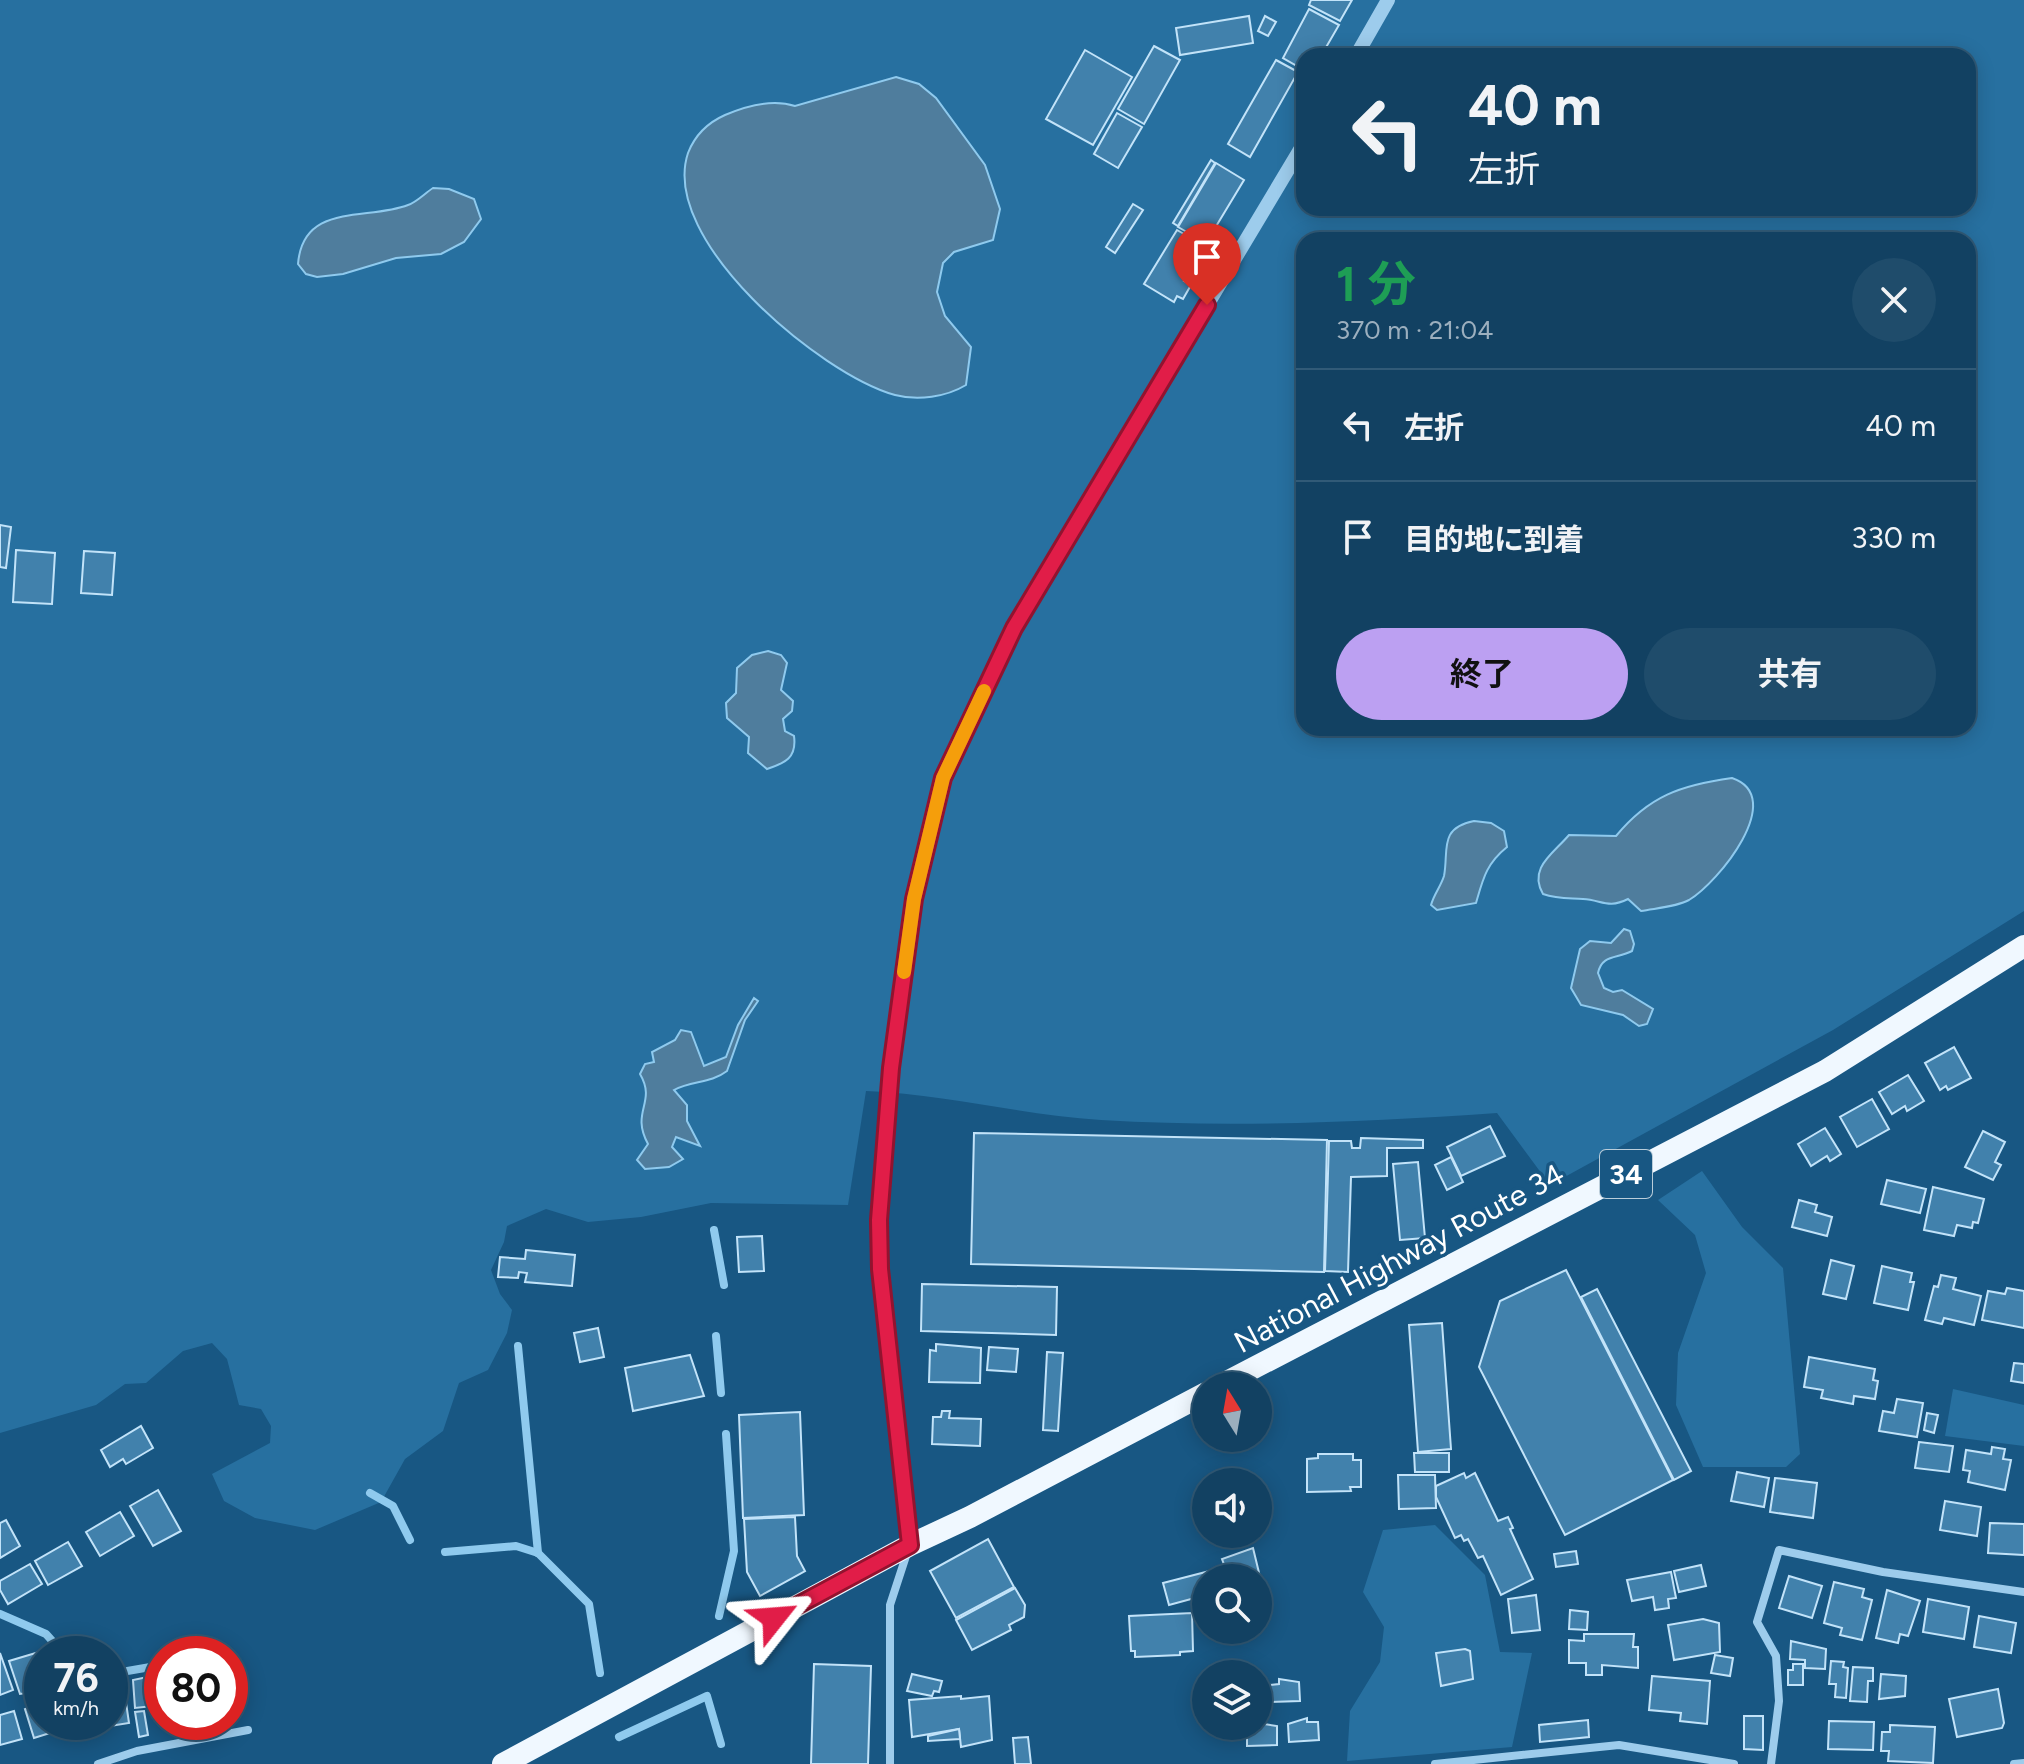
<!DOCTYPE html>
<html lang="ja">
<meta charset="utf-8">
<style>
:root{--surface:#124162;--page:#1f4c6b;--text:#f1f3f6;--muted:#9cafbe;--line:#315a77;--accent:#bca0f2}
body{margin:0;font-family:Figtree,"Noto Sans JP",sans-serif;background:var(--page);color:var(--text);height:100vh;display:flex;flex-direction:column;font-size:30px;white-space:nowrap}
*{box-sizing:border-box;margin:0}
p{font-size:26px;color:var(--muted)}
.icon{flex:none;width:44px;height:44px;fill:none;stroke:currentColor;stroke-width:2;stroke-linecap:round;stroke-linejoin:round}
.map{position:relative;flex:1;overflow:hidden}
.drawer{position:absolute;left:1296px;top:232px;width:680px;height:504px;display:flex;flex-direction:column;background:var(--surface);border-radius:24px;box-shadow:0 4px 20px #0003,0 0 0 2px var(--line)}
.drawer>*{flex:none}
.top-card{position:absolute;left:1296px;top:48px;width:680px;height:168px;border-radius:24px;box-shadow:0 4px 20px #0003,0 0 0 2px var(--line);background:#124162;color:var(--text);overflow:hidden}
.needle{width:52px;rotate:349deg}
.controls{position:absolute;left:1192px;top:1372px;display:grid;gap:16px}
.controls a{display:grid;place-items:center;width:80px;height:80px;border-radius:50%;background:var(--surface);box-shadow:0 4px 20px #0003,0 0 0 2px var(--line);font-size:40px}
.speed{position:absolute;left:24px;top:1636px;display:flex;gap:16px;font-size:40px;font-weight:700;text-align:center}
.speed>*{display:grid;place-content:center;width:104px;height:104px;border-radius:50%;background:var(--surface);box-shadow:0 4px 20px #0003,0 0 0 2px var(--line);line-height:1}
.speed small{font-size:20px;font-weight:400}
.speed .limit{border:12px solid #d22;background:#fff;color:#111}
.pin{position:absolute;display:grid;place-items:center;width:68px;height:68px;color:#fff;margin:-82px -34px;border-radius:50% 50% 50% 0;rotate:-45deg;box-shadow:0 0 8px #0007}
.pin .icon{rotate:45deg}
.me{position:absolute;width:88px;margin:-44px;rotate:62deg;stroke-linejoin:round;filter:drop-shadow(0 0 6px #0008)}
.turn{display:flex;align-items:center;gap:28px;height:168px;padding:0 40px;font-size:36px}
.turn .icon{width:104px;height:104px;stroke-width:2.5}
.turn b{display:block;font-size:56px;line-height:68px}
.round{display:grid;place-items:center;flex:none;width:84px;height:84px;border-radius:42px;background:var(--page)}
.head{display:flex;align-items:center;justify-content:space-between;height:136px;padding:0 40px}
h1{font-size:48px;font-weight:700;line-height:60px;color:#1e9e55}
.button{display:flex;gap:16px;margin-top:auto;padding:16px 40px}
.button a{flex:1;height:92px;border-radius:48px;background:var(--accent);color:#111;font-size:32px;font-weight:700;line-height:92px;text-align:center}
.button a+a{background:var(--page);color:var(--text)}
ul{padding:0;list-style:none}
li{display:flex;align-items:center;gap:24px;height:112px;padding:0 40px;border-top:2px solid var(--line)}
li div{flex:1}
li b{display:block;font-size:30px}
li em{font-style:normal}
.map>svg:first-child{display:block}
.green{fill:#2770a0;fill-rule:evenodd}
.water{fill:#4f7d9d;stroke:#8fcaee;stroke-width:2}
.lines{fill:none;stroke-linecap:round;stroke-linejoin:round}
.stream{stroke:#8fcaee;stroke-width:8}
.building{fill:#4181ac;stroke:#c2e3f9;stroke-width:2}
.minor{stroke:#9dccec;stroke-width:8}
.tertiary{stroke:#9dccec;stroke-width:14}
.trunk{stroke:#f0f8ff;stroke-width:22}
.route-casing{stroke:#92132f;stroke-width:20}
.route{stroke:#e11d48;stroke-width:14}
.slow{stroke:#f59e0b;stroke-width:14}
.labels{text-anchor:middle;dominant-baseline:central;stroke-width:7;stroke-linejoin:round;paint-order:stroke}
.shield{fill:#185783;stroke:#bacdda;stroke-width:2}
.shield-label{font-size:28px;font-weight:bold;fill:#fff}
.street-label{font-size:30px;fill:#fff;stroke:#185783}
</style>
<div class="map">
<svg width="2024" height="1764" viewBox="0 0 2024 1764">
<rect width="100%" height="100%" fill="#185783"/>
<!-- green -->
<g class="green">
<path d="M0 0H2024V911L1833 1030 1550 1185 1497 1113C1365 1122 1234 1128 1101 1120 1022 1115 945 1094 866 1091L848 1205 711 1203 641 1217 588 1222 546 1209 507 1226 504 1242 491 1270 500 1294 512 1310 507 1333 488 1370 459 1383 443 1431 405 1459 381 1502 315 1530 255 1518 224 1501 212 1474 270 1443 271 1426 261 1409 239 1405 227 1359 212 1343 183 1351 146 1383 125 1384 96 1405 0 1433ZM1304 56H1968V208H1304ZM1304 240H1968V728H1304Z"/>
<path d="M1702 1171 1742 1227 1783 1268 1800 1454 1786 1467H1703L1676 1405 1678 1353 1706 1273 1695 1235 1658 1200Z"/>
<path d="M1953 1389 2024 1405V1446L1945 1436Z"/>
<path d="M1435 1525 1485 1575 1500 1652 1532 1653 1512 1747 1347 1761 1350 1711 1380 1662 1384 1627 1363 1592 1383 1530Z"/>
</g>
<!-- water -->
<g class="water">
<path d="M896 77 919 84 936 98 985 165 1000 209 993 240 954 252 943 263 937 292 945 316 971 347 966 385C946 397 918 401 895 395 820 374 659 240 688 153 695 135 707 123 725 115 746 106 773 99 795 106Z"/>
<path d="M433 188 449 189 474 199 481 219 464 242 441 254 396 258 343 274 317 277 306 274 298 264C303 202 367 221 408 205 417 202 425 193 433 188Z"/>
<path d="M768 651 781 655 787 663 781 690 793 701 792 711 783 719 785 731 794 736C797 758 785 763 767 769L748 753 749 737 727 718 726 703 736 693 737 668 752 655Z"/>
<path d="M1732 778C1788 797 1718 883 1689 900 1676 907 1657 908 1641 911L1628 899C1608 909 1602 900 1583 899 1568 898 1557 899 1543 894 1528 868 1553 854 1569 835L1616 836C1649 796 1681 785 1732 778Z"/>
<path d="M1474 821 1491 823 1504 831 1507 847C1486 864 1483 879 1476 903L1437 910 1431 905C1434 894 1441 886 1444 876 1449 851 1438 828 1474 821Z"/>
<path d="M1624 929 1630 931 1634 944 1632 951C1617 959 1602 954 1598 973L1604 988 1613 992 1622 990 1653 1009 1647 1024 1639 1026 1623 1015 1581 1005 1571 988 1580 949 1590 941 1611 943Z"/>
<path d="M754 998 758 1001 745 1020 727 1071C710 1084 692 1080 674 1090L687 1105V1121L700 1146 676 1137 672 1147 683 1159 669 1167 645 1169 637 1160 648 1144C630 1111 657 1103 640 1074L645 1064 654 1062 652 1052 675 1040 681 1030 691 1032 704 1066 726 1057 738 1025Z"/>
</g>
<g class="lines">
<!-- stream -->
<g class="stream">
<path d="M714 1230 724 1285"/>
<path d="M716 1336 721 1393"/>
<path d="M518 1346 538 1553"/>
<path d="M370 1493 393 1506 410 1540"/>
<path d="M445 1552 516 1546 538 1553 589 1604 600 1673"/>
<path d="M0 1614 46 1634 64 1654"/>
<path d="M719 1616 734 1551 726 1434"/>
<path d="M110 1674 162 1665"/>
<path d="M619 1737 707 1696 721 1744"/>
</g>
</g>
<!-- building -->
<g class="building">
<path d="M1311 0H1352L1340 21 1309 5Z"/>
<path d="M1309 9 1339 25 1321 56H1304V70L1283 58Z"/>
<path d="M1249 16 1253 43 1180 55 1176 28Z"/>
<path d="M1265 16 1276 22 1268 36 1258 31Z"/>
<path d="M1154 46 1180 60 1144 124 1118 109Z"/>
<path d="M1085 50 1132 77 1093 145 1046 119Z"/>
<path d="M1276 60 1298 72 1250 157 1228 144Z"/>
<path d="M1117 113 1142 127 1118 168 1094 154Z"/>
<path d="M1211 160 1215 163 1178 226 1173 223Z"/>
<path d="M1216 163 1244 180 1206 243 1178 227Z"/>
<path d="M1133 204 1143 210 1115 253 1106 247Z"/>
<path d="M1177 230 1205 246 1184 281 1191 285 1183 299 1177 296 1174 302 1144 284Z"/>
<path d="M0 525 11 527 6 568 0 567Z"/>
<path d="M16 550 55 553 52 604 13 602Z"/>
<path d="M84 551 115 553 112 595 81 593Z"/>
<path d="M1954 1047 1971 1078 1948 1090 1946 1086 1940 1090 1925 1063Z"/>
<path d="M1908 1075 1924 1101 1907 1111 1905 1106 1892 1114 1879 1092Z"/>
<path d="M1872 1099 1889 1129 1857 1147 1840 1117Z"/>
<path d="M1490 1126 1505 1156 1461 1176 1447 1147Z"/>
<path d="M1825 1128 1841 1154 1830 1161 1827 1156 1811 1166 1798 1144Z"/>
<path d="M1983 1131 2005 1142 1995 1162 2001 1165 1993 1180 1965 1167Z"/>
<path d="M974 1133 1327 1140 1324 1272 971 1264Z"/>
<path d="M1361 1138 1423 1140V1148H1387V1176L1351 1177 1348 1272 1325 1271 1329 1141H1351L1352 1148H1360Z"/>
<path d="M1451 1157 1463 1182 1447 1190 1435 1165Z"/>
<path d="M1418 1162 1425 1238 1400 1240 1393 1164Z"/>
<path d="M1887 1180 1926 1189 1920 1213 1881 1204Z"/>
<path d="M1933 1187 1984 1199 1978 1223 1973 1222 1972 1228 1957 1225 1954 1236 1924 1230Z"/>
<path d="M1799 1200 1817 1205 1815 1212 1832 1217 1827 1236 1792 1227Z"/>
<path d="M762 1236 764 1271 739 1272 737 1237Z"/>
<path d="M526 1250 575 1255 572 1286 525 1282 527 1273 519 1272 518 1278 498 1277 500 1257 525 1259Z"/>
<path d="M1831 1260 1854 1266 1846 1299 1823 1294Z"/>
<path d="M1882 1266 1912 1273 1910 1282H1914L1908 1310 1874 1303Z"/>
<path d="M1566 1270 1673 1480 1565 1535 1479 1367 1500 1301Z"/>
<path d="M1941 1275 1956 1278 1953 1289 1981 1296 1974 1325 1944 1318 1942 1324 1925 1320 1934 1286 1938 1287Z"/>
<path d="M922 1284 1057 1287 1056 1335 921 1331Z"/>
<path d="M2007 1288 2024 1291V1328L1982 1320 1988 1291 2005 1294Z"/>
<path d="M1597 1289 1691 1471 1674 1480 1581 1297Z"/>
<path d="M1442 1323 1451 1449 1418 1452 1409 1325Z"/>
<path d="M598 1328 604 1357 580 1362 574 1333Z"/>
<path d="M936 1344 981 1348 980 1383 929 1382 930 1350 936 1351Z"/>
<path d="M989 1347 1018 1349 1016 1372 987 1370Z"/>
<path d="M1047 1352 1063 1353 1058 1431 1043 1430Z"/>
<path d="M690 1355 704 1396 633 1411 625 1368Z"/>
<path d="M1809 1357 1875 1369 1873 1380 1878 1381 1875 1399 1854 1396 1853 1404 1821 1398 1823 1390 1804 1387Z"/>
<path d="M2014 1363 2024 1364V1383L2011 1381Z"/>
<path d="M1897 1399 1923 1403 1917 1437 1879 1431 1883 1411 1894 1413Z"/>
<path d="M942 1411H950L949 1418 981 1419 980 1446 932 1444 933 1417H941Z"/>
<path d="M800 1412 804 1515 743 1518 739 1415Z"/>
<path d="M1927 1413 1938 1415 1934 1433 1924 1430Z"/>
<path d="M141 1426 153 1448 126 1464 123 1459 110 1467 101 1450Z"/>
<path d="M1919 1442 1953 1446 1949 1472 1915 1468Z"/>
<path d="M1992 1447 2005 1449 2003 1459 2011 1460 2005 1490 1968 1482 1970 1471 1963 1470 1966 1450 1991 1454Z"/>
<path d="M1414 1453H1449V1472H1415Z"/>
<path d="M1318 1454H1353V1460H1361V1487H1350L1351 1491 1307 1492V1459L1318 1458Z"/>
<path d="M1737 1472 1769 1478 1764 1507 1731 1501Z"/>
<path d="M1464 1473 1466 1478 1475 1473 1498 1521 1508 1517 1513 1528 1510 1529 1533 1579 1501 1595 1483 1556 1478 1558 1468 1539 1464 1541 1461 1535 1455 1538 1436 1497V1486Z"/>
<path d="M1398 1475H1435L1436 1508 1399 1509Z"/>
<path d="M1775 1478 1817 1483 1813 1518 1770 1512Z"/>
<path d="M158 1490 181 1531 153 1546 130 1506Z"/>
<path d="M1945 1501 1981 1507 1977 1536 1940 1530Z"/>
<path d="M120 1512 134 1536 100 1556 86 1532Z"/>
<path d="M795 1517 797 1556 805 1571 760 1596 747 1572 744 1519Z"/>
<path d="M6 1520 20 1546 0 1558V1523Z"/>
<path d="M1990 1523 2024 1524V1555L1988 1553Z"/>
<path d="M988 1539 1014 1587 956 1618 930 1571Z"/>
<path d="M68 1542 82 1566 48 1585 35 1561Z"/>
<path d="M1253 1548 1261 1581 1206 1578V1595L1169 1605 1163 1583 1225 1567 1222 1559Z"/>
<path d="M1576 1551 1578 1564 1556 1567 1554 1554Z"/>
<path d="M30 1564 42 1584 8 1604 0 1590V1581Z"/>
<path d="M1701 1565 1706 1586 1679 1592 1674 1571Z"/>
<path d="M1671 1572 1676 1598 1668 1599 1669 1608 1655 1610 1653 1597 1632 1601 1627 1580Z"/>
<path d="M1789 1576 1822 1586 1812 1618 1779 1608Z"/>
<path d="M1834 1582 1864 1589 1862 1597 1872 1600 1862 1640 1840 1635 1842 1628 1824 1623Z"/>
<path d="M1015 1588 1025 1605 1024 1617 1009 1625 1011 1630 972 1650 956 1620Z"/>
<path d="M1887 1590 1920 1601 1908 1636 1900 1634 1898 1643 1876 1638Z"/>
<path d="M1536 1595 1540 1630 1512 1633 1508 1599Z"/>
<path d="M1928 1599 1969 1607 1964 1639 1923 1632Z"/>
<path d="M1570 1610 1588 1612 1587 1630 1569 1629Z"/>
<path d="M1192 1613 1193 1651 1180 1652V1655L1135 1657V1651H1131L1129 1616Z"/>
<path d="M1979 1616 2016 1623 2011 1653 1974 1647Z"/>
<path d="M1703 1619 1719 1623 1720 1652 1674 1660 1668 1625Z"/>
<path d="M1584 1634H1634L1633 1647H1638V1668L1602 1665V1675H1586V1663H1569V1640L1584 1641Z"/>
<path d="M1791 1641 1826 1649 1825 1669 1805 1668V1660L1790 1659Z"/>
<path d="M49 1649 50 1654H42V1691L20 1694 9 1661Z"/>
<path d="M1465 1649 1470 1651 1473 1679 1441 1686 1436 1653Z"/>
<path d="M0 1653 13 1690 0 1695Z"/>
<path d="M1715 1655 1733 1658 1730 1676 1711 1673Z"/>
<path d="M1831 1661 1844 1662 1843 1667 1848 1668 1846 1698 1835 1697 1836 1684H1829Z"/>
<path d="M814 1664 871 1666 868 1764H811Z"/>
<path d="M1793 1664H1803V1685H1788V1670H1793Z"/>
<path d="M1853 1667 1873 1668V1681H1868L1867 1702 1850 1701Z"/>
<path d="M162 1674V1705L135 1708 133 1680Z"/>
<path d="M912 1674 942 1681 939 1692 934 1691 932 1696 907 1691Z"/>
<path d="M1881 1674 1906 1676 1905 1696 1879 1699Z"/>
<path d="M1652 1676 1710 1681 1707 1724 1680 1721 1681 1713 1649 1710Z"/>
<path d="M1279 1679 1299 1682 1300 1701 1270 1702 1269 1685 1279 1684Z"/>
<path d="M123 1682 129 1723 91 1729 90 1722H110V1684Z"/>
<path d="M1998 1689 2004 1723 2002 1728 1957 1737 1949 1699Z"/>
<path d="M961 1696V1699L989 1696 992 1740 961 1747 959 1729 912 1737 909 1700Z"/>
<path d="M42 1703V1722H65L66 1728 34 1738 25 1709Z"/>
<path d="M14 1711 22 1739 0 1745V1715Z"/>
<path d="M144 1711 148 1735 139 1737 135 1712Z"/>
<path d="M1744 1716H1763V1750L1744 1749Z"/>
<path d="M1307 1718V1722H1318L1319 1740 1289 1742 1288 1724Z"/>
<path d="M1588 1720 1589 1737 1540 1742 1539 1725Z"/>
<path d="M1829 1721 1874 1722 1873 1750 1828 1749Z"/>
<path d="M1258 1723 1277 1726V1745L1247 1746V1729L1256 1728Z"/>
<path d="M1890 1725 1935 1727 1933 1763 1888 1761 1889 1751H1881L1882 1732H1890Z"/>
<path d="M959 1729 960 1739 928 1741V1736Z"/>
<path d="M1028 1737 1031 1764H1015L1013 1738Z"/>
</g>
<g class="lines">
<!-- minor -->
<g class="minor">
<path d="M98 1764 137 1751 248 1730"/>
<path d="M890 1764V1605L907 1553"/>
<path d="M1435 1764 1619 1745 1734 1764"/>
<path d="M1771 1764 1779 1701 1776 1656 1757 1622 1779 1550 1883 1572 2024 1592"/>
<path d="M2014 1764 2024 1763"/>
</g>
<!-- tertiary -->
<g class="tertiary">
<path d="M1356 56 1388 0"/>
<path d="M910 1545 880 1269 879 1220 891 1068 914 899 943 778 1014 628 1304 143"/>
</g>
<!-- trunk -->
<g class="trunk">
<path d="M1219 1386 1825 1071 2024 946"/>
<path d="M503 1764 910 1545 970 1517 1206 1393"/>
</g>
</g>
<g class="lines">
<!-- route casing -->
<g class="route-casing">
<path id="route" d="M774 1618 910 1545 880 1269 879 1220 891 1068 914 899 943 778 1014 628 1207 305"/>
</g>
<!-- route -->
<use href="#route" class="route"/>
<!-- slow -->
<path class="slow" d="M904 972 914 899 943 778 984 691"/>
</g>
<g class="labels">
<!-- shield labels -->
<rect class="shield" x="1600" y="1150" width="52" height="48" rx="6"/>
<g class="shield-label">
<text x="1626" y="1174">34</text>
</g>
<!-- street labels -->
<g class="street-label">
<text transform="translate(1399 1258) rotate(-28)">National Highway Route 34</text>
</g>
</g>
</svg>
<div class="controls">
<a><svg class="needle" viewBox="-14 -14 28 28"><path d="M0-13l5 13h-10z" fill="#e53935"/><path d="M0 13l5-13h-10z" fill="#9cafbe"/></svg></a>
<a><svg class="icon" aria-label="sound" viewBox="0 0 24 24"><path d="M4 9h4l5-4v14l-5-4H4zM17 9q2 3 0 6"/></svg></a>
<a><svg class="icon" aria-label="search" viewBox="0 0 24 24"><circle cx="10" cy="10" r="6"/><path d="M15 15l6 6"/></svg></a>
<a><svg class="icon" aria-label="layers" viewBox="0 0 24 24"><path d="M12 4l9 5-9 5-9-5zM3 14l9 5 9-5"/></svg></a>
</div>
<div class="speed"><div>76<small>km/h</small></div><div class="limit">80</div></div>
<div class="pin" style="left:1207px;top:305px;background:#d93025"><svg class="icon" aria-label="arrive" viewBox="0 0 24 24"><path d="M6 21V4h12l-3 4 3 4H6"/></svg></div>
<svg class="me" style="left:774px;top:1618px" viewBox="-20 -20 40 40"><path d="M0-17L14 15 0 8-14 15z" fill="#e11d48" stroke="#fff" stroke-width="4"/></svg>
<div class="top-card">
<div class="turn"><svg class="icon" aria-label="left" viewBox="0 0 24 24"><path d="M17 20v-9H6M10 6l-5 5 5 5"/></svg><div><b>40 m</b>左折</div></div>
</div>
<section class="drawer">
<div class="head"><div><h1>1 分</h1><p>370 m · 21:04</p></div><a class="round"><svg class="icon" aria-label="close" viewBox="0 0 24 24"><path d="M6 6l12 12M18 6L6 18"/></svg></a></div>
<ul>
<li><svg class="icon" aria-label="left" viewBox="0 0 24 24"><path d="M17 20v-9H6M10 6l-5 5 5 5"/></svg><div><b>左折</b></div><em>40 m</em></li>
<li><svg class="icon" aria-label="arrive" viewBox="0 0 24 24"><path d="M6 21V4h12l-3 4 3 4H6"/></svg><div><b>目的地に到着</b></div><em>330 m</em></li>
</ul>
<div class="button"><a>終了</a><a>共有</a></div>
</section>
</div>
